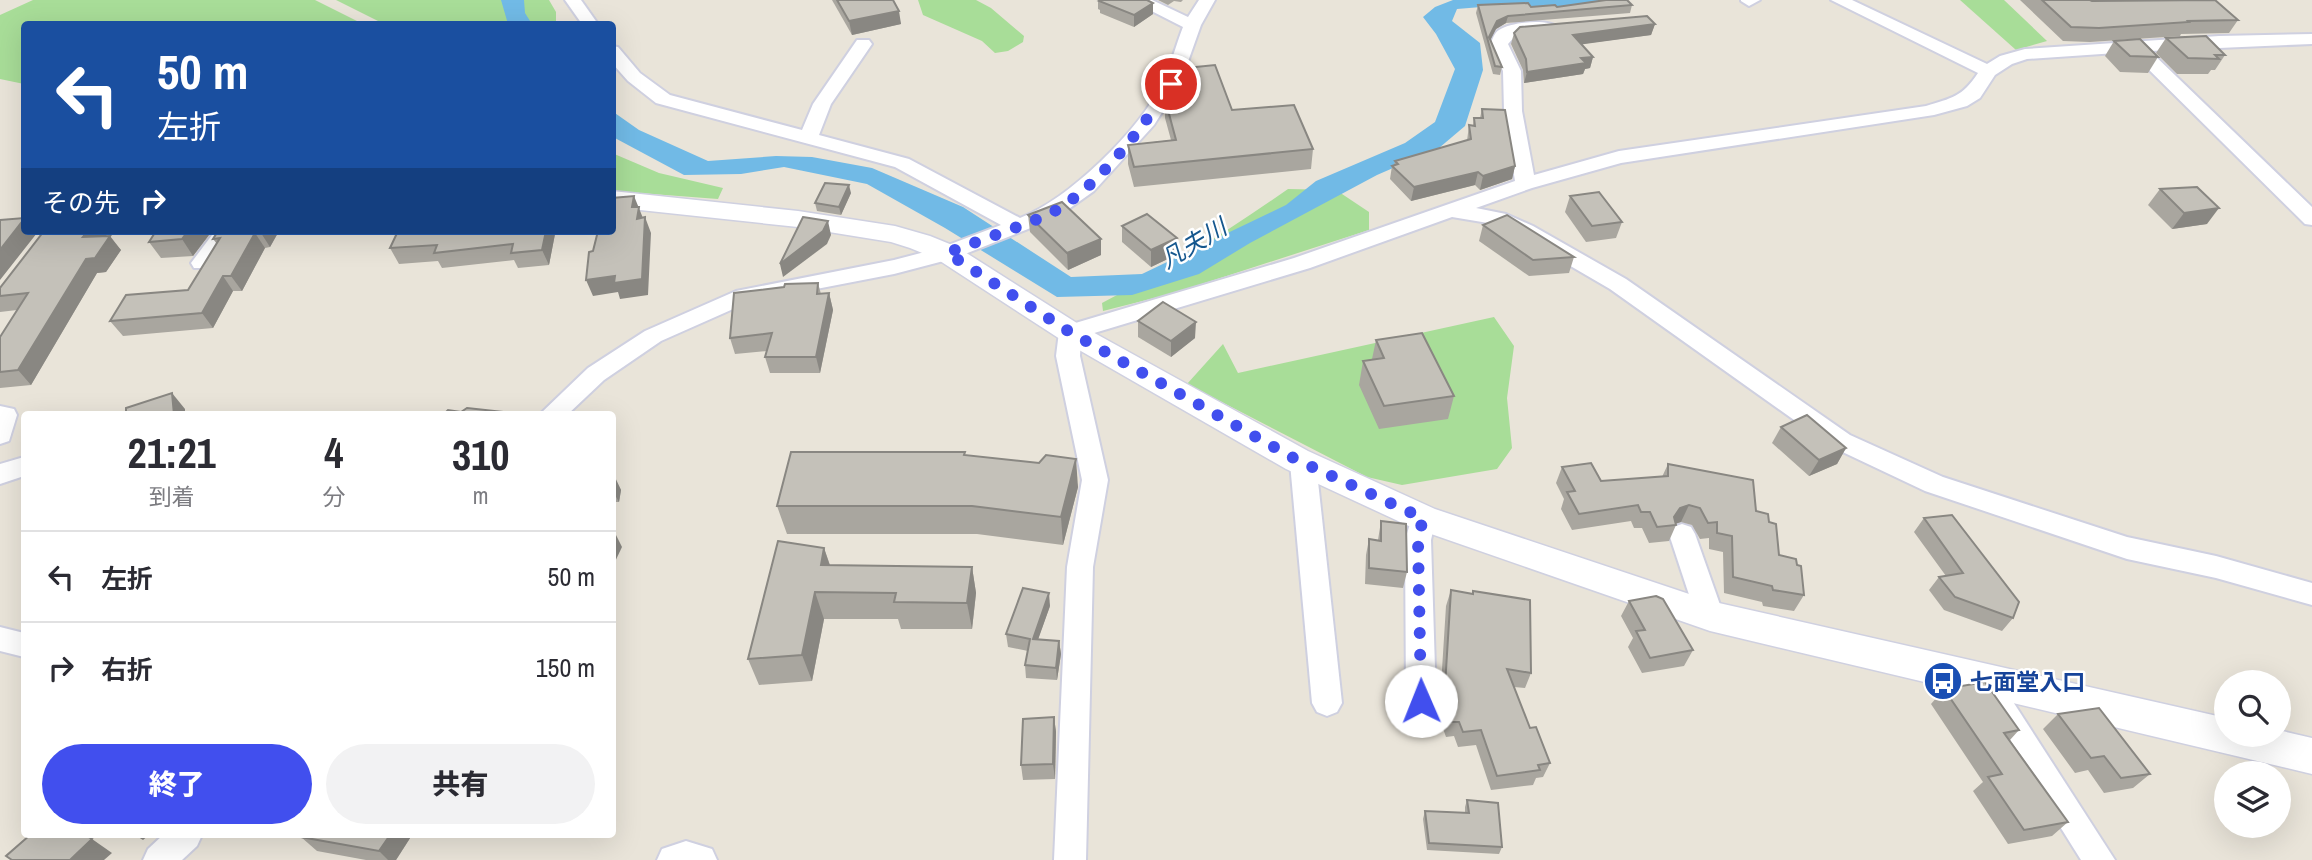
<!DOCTYPE html>
<html lang="ja">
<meta charset="utf-8">
<style>
:root{--surface:#fff;--page:#f2f2f3;--text:#2b2b33;--muted:#7c7c81;--line:#e1e1e2;--accent:#414fee}
body{margin:0;font-family:"Archivo Narrow","Noto Sans JP",sans-serif;background:var(--page);color:var(--text);height:100vh;display:flex;flex-direction:column;font-size:26px;white-space:nowrap}
*{box-sizing:border-box;margin:0}
p{font-size:23px;color:var(--muted)}
.icon{flex:none;width:38px;height:38px;fill:none;stroke:currentColor;stroke-width:2;stroke-linecap:round;stroke-linejoin:round}
.map{position:relative;flex:1;overflow:hidden}
.details{position:absolute;left:21px;top:411px;width:595px;height:427px;display:flex;flex-direction:column;background:var(--surface);border-radius:7px;box-shadow:0 7px 28px #0002}
.details>*{flex:none}
.banner{position:absolute;left:21px;top:21px;width:595px;height:214px;border-radius:7px;box-shadow:0 7px 28px #0002;background:#1a4fa0;color:#fff;overflow:hidden}
.buttons{position:absolute;left:2214px;top:670px;display:grid;gap:14px}
.buttons a{display:grid;place-items:center;width:77px;height:77px;border-radius:50%;background:var(--surface);box-shadow:0 7px 28px #0002;font-size:35px}
.pin{position:absolute;display:grid;place-items:center;width:60px;height:60px;color:#fff;margin:-30px;border:4px solid #fff;border-radius:50%;box-shadow:0 2px 7px #0007}
.me{position:absolute;width:77px;margin:-38px;rotate:359deg;stroke-linejoin:round;filter:drop-shadow(0 0 5px #0008)}
.turn{display:flex;align-items:center;gap:24px;height:147px;padding:0 21px;font-size:32px}
.turn .icon{width:91px;height:91px;stroke-width:2.5}
.turn b{display:block;font-size:49px;line-height:60px}
.then{display:flex;align-items:center;height:66px;padding:0 21px;background:#0003;gap:14px;font-size:26px}
.eta{display:flex;justify-content:space-evenly;align-items:center;height:119px;text-align:center}
.eta b{font-size:42px;font-weight:800;line-height:49px}
.cta{display:flex;gap:14px;margin-top:auto;padding:14px 21px}
.cta a{flex:1;height:80px;border-radius:42px;background:var(--accent);color:#fff;font-size:28px;font-weight:800;line-height:80px;text-align:center}
.cta a+a{background:var(--page);color:var(--text)}
ul{padding:0;list-style:none}
li{display:flex;align-items:center;gap:21px;height:91px;padding:0 21px;border-top:2px solid var(--line)}
li div{flex:1}
li b{display:block;font-size:26px}
li em{font-style:normal}
.map>svg:first-child{display:block}
.green{fill:#a8dd98}
.water{fill:#71bae6}
.lines{fill:none;stroke-linecap:round;stroke-linejoin:round}
.minor-casing{stroke:#cfd0e0;stroke-width:4}
.tertiary-casing{stroke:#cfd0e0;stroke-width:3}
.minor{fill:#fff;fill-rule:evenodd}
.tertiary{fill:#fff;fill-rule:evenodd}
.wall{fill:#a9a69f}
.shaded-wall{fill:#898782}
.building{fill:#c4c1b9;stroke:#898782;stroke-width:2}
.route{stroke:#414fee;stroke-width:12;stroke-dasharray:0 21.6}
.labels{text-anchor:middle;dominant-baseline:central;stroke-width:5;stroke-linejoin:round;paint-order:stroke}
.transit-label{font-size:23px;font-weight:bold;fill:#164399;stroke:#fff;text-anchor:start}
.water-label{font-size:24px;font-style:italic;fill:#15578e;stroke:#fff}
</style>
<div class="map">
<svg width="2312" height="860" viewBox="0 0 2312 860">
<rect width="100%" height="100%" fill="#e9e4d9"/>
<!-- green -->
<g class="green">
<path d="M33 0H315L363 24H24V84L0 79V15Z"/>
<path d="M336 0H549L556 12V24H384Z"/>
<path d="M918 0H976L991 8 1024 36 1023 42 1008 51 995 53 982 41 923 15Z"/>
<path d="M1960 0H2004L2047 41 2016 50Z"/>
<path d="M612 153 659 173 723 188 718 199 613 191Z"/>
<path d="M1288 189 1336 190 1369 212V230L1174 293 1103 311 1102 303C1167 269 1228 231 1288 189Z"/>
<path d="M1494 317 1514 346 1507 398 1512 448 1497 469 1402 485 1367 477 1187 384 1223 344 1238 373Z"/>
</g>
<!-- water -->
<g class="water">
<path d="M501 0H524L525 13 532 24H508Z"/>
<path d="M1453 0H1617L1579 9 1493 6 1457 9 1452 21 1480 43 1483 70 1465 126 1439 148 1377 175 1250 243 1199 274 1132 295 1057 297 945 228 867 184 784 167 741 174 684 175 613 137 612 111 639 130 708 161 776 156 812 157 872 168 963 207 1071 277 1142 274 1286 205 1316 181 1405 143 1435 122 1455 69 1436 34 1423 17 1435 7Z"/>
</g>
<g class="lines">
<!-- minor casing -->
<g class="minor-casing">
<g id="minor">
<path d="M565 0H581L598 24H582Z"/>
<path d="M1130 0H1152L1188 17 1199 0H1215L1201 25 1180 84 1154 125 1094 191 1056 218 955 258 894 274 749 302 661 341 604 380 567 415H539L588 368 645 331 736 291 894 260 940 248 1001 225 895 167 656 103 628 81 612 63V46L618 47 640 73 670 95 802 130 813 104 857 40H869L872 44 831 104 819 135 909 159 1020 218C1069 199 1139 131 1162 83 1171 65 1176 45 1183 27Z"/>
<path d="M1760 0 1749 6 1741 1V0Z"/>
<path d="M1831 0H1852L1987 64 2000 56 2025 49 2219 36 2312 34V44L2150 51 2312 207V225L2305 224 2131 52 2027 59 2012 64 1995 75 1980 98 1967 106 1934 115 1621 163 1532 188 1476 208 1506 214 1533 226 1626 279 1850 435 1943 477 2127 537 2216 556 2312 583V605L2216 578 2127 559 1925 491 1832 447 1610 289 1519 236 1494 224 1452 217 1310 268 1081 337 1080 356 1108 480 1093 567 1086 860H1054L1067 567 1082 480 1056 356 1059 332 1062 327 1294 258 1515 181 1504 111 1503 71 1490 44C1493 39 1494 33 1499 30 1511 22 1549 18 1559 28L1550 33 1516 35 1508 44 1521 71 1522 111 1534 175 1619 151 1926 106C1952 98 1962 97 1978 73Z"/>
<path d="M215 231H236L210 268H194L191 263Z"/>
<path d="M0 406 14 409 17 415 9 441 0 444Z"/>
<path d="M1303 454 1312 456 1316 463 1342 703 1337 712 1327 716 1317 712 1312 703 1290 463 1294 456Z"/>
<path d="M24 457V476L0 484V464Z"/>
<path d="M1423 508 1432 511 1436 518 1431 540 1436 701 1431 710 1421 714 1411 710 1406 701 1405 540 1414 511Z"/>
<path d="M1682 524 1691 527 1695 534 1724 616 1720 624 1710 628 1700 624 1696 616 1669 534 1673 527Z"/>
<path d="M0 627 24 633V657L0 651Z"/>
<path d="M2000 693 2010 697 2115 860H2081L1990 715 1985 706 1990 697Z"/>
<path d="M163 835H202L197 846 182 860H143L148 849Z"/>
<path d="M686 841 712 849 717 860H657L662 849Z"/>
</g>
</g>
<!-- tertiary casing -->
<g class="tertiary-casing">
<path id="tertiary" d="M612 191 798 211 895 226 930 236 957 247 1080 325 1308 451 1435 509 1710 601 2226 718V735H2278V730L2312 738V774L1710 631 1411 527 1286 469 1060 339 937 259 910 248 891 242 798 227 612 207Z"/>
</g>
<!-- minor -->
<use href="#minor" class="minor"/>
<!-- tertiary -->
<use href="#tertiary" class="tertiary"/>
</g>
<!-- wall -->
<g class="wall">
<path d="M832 0H893L901 24 852 35Z"/>
<path d="M1098 0H1147L1153 14 1134 27 1100 13V10L1098 9Z"/>
<path d="M1158 0H1183L1181 2 1174 1 1168 5Z"/>
<path d="M2020 0H2090L2238 20 2229 33 2181 34 2180 36 2090 42 2063 41Z"/>
<path d="M1478 5 1531 7 1632 5 1630 13 1506 23 1496 29 1490 40 1502 67 1500 75 1493 74 1476 13Z"/>
<path d="M1655 24 1651 35 1581 44 1593 57 1590 68 1585 69 1583 74 1524 83 1523 70 1511 44 1514 33Z"/>
<path d="M2166 38 2225 55 2215 70H2211L2208 74H2177L2156 53Z"/>
<path d="M2114 41 2158 57 2148 73 2120 72 2105 56Z"/>
<path d="M1165 99 1232 110 1313 149 1311 169 1134 187 1128 164V145L1171 140 1165 118Z"/>
<path d="M1482 109 1515 166 1512 179 1480 190 1475 185 1411 201 1390 179 1392 166 1394 165 1395 161 1467 141 1469 125H1473L1474 118H1480Z"/>
<path d="M2160 189 2207 224 2172 229 2148 205Z"/>
<path d="M851 193 841 215 817 211 815 203Z"/>
<path d="M1570 196 1622 222 1616 238 1586 242 1565 212Z"/>
<path d="M1028 215 1101 239V255L1068 270 1030 232Z"/>
<path d="M1483 225 1574 257 1569 273 1529 276 1479 241Z"/>
<path d="M1122 226 1177 238 1176 255 1151 267 1122 242Z"/>
<path d="M44 231H110L106 236 121 250 106 272 97 273 31 385 0 388V337L17 310 0 312V288Z"/>
<path d="M212 231 193 256 161 258 149 242Z"/>
<path d="M218 231H279L270 247 265 248 242 291H233L213 328 123 336 110 321 188 290 217 244 213 239Z"/>
<path d="M560 232 555 234 549 265 518 268 514 260 442 268 438 261 399 264 390 248Z"/>
<path d="M818 283 821 294 829 293 833 310 820 373H770L765 357 767 351 735 354 730 338Z"/>
<path d="M1138 321 1195 338 1171 357 1138 337Z"/>
<path d="M1376 340 1454 396 1448 419 1379 429 1359 385 1363 361 1372 359Z"/>
<path d="M1781 427 1846 448 1837 464 1809 476 1772 443Z"/>
<path d="M965 456 1078 487 1063 545 977 534H787L777 506Z"/>
<path d="M1668 464 1756 511 1769 522 1779 555 1797 565 1804 595 1794 611 1763 606 1762 602 1724 593 1723 552 1709 549V538L1700 539 1692 525 1681 522 1676 523V525L1669 541 1649 543 1642 528H1634L1631 521 1572 530 1561 509 1564 499 1556 483 1562 467 1601 481 1662 477Z"/>
<path d="M612 473 621 490 619 502H612Z"/>
<path d="M1924 518 2013 618 2002 631 1944 610 1929 590 1939 577 1946 576 1914 532Z"/>
<path d="M1381 521 1407 572 1403 588 1365 584 1366 555 1369 539 1378 540Z"/>
<path d="M824 548 830 565 972 567 976 593 972 629H901L898 619H824L812 681 759 685 748 659Z"/>
<path d="M1451 590 1472 594 1473 591 1531 673 1525 688 1514 687 1530 728 1550 763 1543 777 1536 778 1533 785 1491 790 1476 745 1458 747 1454 736 1446 737 1439 717 1446 606Z"/>
<path d="M1629 601 1693 650 1684 666 1642 673 1628 647 1633 638 1621 616Z"/>
<path d="M1050 606 1038 639 1059 641 1061 654 1057 680 1026 678 1025 665 1028 651 1008 647 1006 634Z"/>
<path d="M1944 689 2019 730 2010 740 2068 822 2052 836 2008 844 1973 791 1983 782 1931 704Z"/>
<path d="M2058 714 2150 774 2133 788 2104 793 2088 770 2075 773 2043 729Z"/>
<path d="M1054 717 1056 732 1055 779 1023 780 1021 765Z"/>
<path d="M1467 800 1502 847 1499 854 1427 850 1423 819 1425 811 1465 813V807Z"/>
<path d="M303 835H412L396 860H366L317 851 301 837Z"/>
</g>
<!-- shaded-wall -->
<g class="shaded-wall">
<path d="M1153 3V14L1134 27V15Z"/>
<path d="M899 11 901 24 852 35 849 21Z"/>
<path d="M1508 16 1506 23 1496 29 1488 45 1489 37 1497 21Z"/>
<path d="M1655 24 1651 35 1570 46 1573 35Z"/>
<path d="M1593 57 1590 68 1585 69 1583 74 1524 83 1527 72 1581 58Z"/>
<path d="M1515 166 1512 179 1480 190 1483 176Z"/>
<path d="M1478 172 1475 185 1411 201 1414 187Z"/>
<path d="M849 185 851 193 841 215 839 207Z"/>
<path d="M634 196 645 223 643 235 632 207Z"/>
<path d="M2219 208 2207 224 2172 229 2184 213Z"/>
<path d="M645 217 651 233 648 295 620 299 618 292 593 296 586 280Z"/>
<path d="M24 219V231H36L37 233 0 280V250Z"/>
<path d="M828 221 831 235 827 244 783 277 780 264Z"/>
<path d="M88 231H110L94 251 83 237Z"/>
<path d="M188 231H212L193 256 182 239Z"/>
<path d="M262 231H279L270 247 261 233Z"/>
<path d="M546 231H560L555 234 549 265 542 250Z"/>
<path d="M255 233 265 248 242 291 231 276Z"/>
<path d="M110 236 121 250 106 272 97 273 31 385 18 370 86 259Z"/>
<path d="M1177 238 1176 255 1151 267V250Z"/>
<path d="M1101 239V255L1068 270 1067 253Z"/>
<path d="M223 276 233 291 213 328 202 313Z"/>
<path d="M829 293 833 310 820 373 816 357Z"/>
<path d="M1196 322 1195 338 1171 357V341Z"/>
<path d="M172 393 185 409V415H174Z"/>
<path d="M1846 448 1837 464 1809 476 1819 460Z"/>
<path d="M1076 459 1078 487 1063 545 1061 517Z"/>
<path d="M613 473 621 490 619 502 612 490Z"/>
<path d="M1689 505 1681 522 1672 525 1674 517 1680 508Z"/>
<path d="M614 531 622 547 612 568V534Z"/>
<path d="M824 548 833 575 821 565Z"/>
<path d="M972 567 976 593 972 629 967 603Z"/>
<path d="M815 592 824 619 812 681 802 655Z"/>
<path d="M1049 593 1050 606 1034 651 1033 639Z"/>
<path d="M1059 641 1061 654 1057 680 1056 668Z"/>
<path d="M1054 717 1056 732 1055 779 1053 764Z"/>
<path d="M135 835H149L143 840Z"/>
<path d="M390 835H412L396 860H388L379 851Z"/>
<path d="M92 839 112 853 104 860H70Z"/>
</g>
<!-- building -->
<g class="building">
<path d="M837 0H893L899 11 849 21Z"/>
<path d="M1101 0H1147L1153 3 1134 15 1099 1Z"/>
<path d="M1606 0H1627L1632 5 1508 16 1497 21 1489 37 1502 67 1495 66 1478 5 1528 3 1531 7 1555 5 1557 7Z"/>
<path d="M2042 0H2090L2092 1 2215 0 2238 20 2188 21 2189 22 2099 28 2071 27Z"/>
<path d="M1647 16 1655 24 1573 35 1593 57 1581 58 1586 63 1527 72 1526 59 1514 33 1520 27Z"/>
<path d="M2206 36 2225 55H2215L2219 59 2188 58 2166 38Z"/>
<path d="M2140 39 2158 57 2130 56 2114 41Z"/>
<path d="M1215 65 1232 110 1294 105 1313 149 1134 167 1128 145 1176 140 1165 99 1170 96 1186 68Z"/>
<path d="M1482 109 1505 110 1515 166 1483 176 1478 172 1414 187 1392 166 1398 164 1395 161 1471 139 1469 125 1475 126 1474 118H1483Z"/>
<path d="M825 183 849 185 839 207 815 203Z"/>
<path d="M2197 187 2219 208 2184 213 2160 189Z"/>
<path d="M1599 192 1622 222 1592 226 1570 196Z"/>
<path d="M634 196 632 207H639L637 219 645 217 642 279 614 283 615 276 586 280 589 252 593 251 598 231H612V198Z"/>
<path d="M1062 202 1101 239 1067 253 1028 215Z"/>
<path d="M1147 214 1177 238 1151 250 1122 226Z"/>
<path d="M1507 215 1574 257 1533 260 1483 225Z"/>
<path d="M803 217 828 221 823 231 780 264Z"/>
<path d="M24 218V219L0 250V220Z"/>
<path d="M44 231H88L83 237 110 236 95 258 86 259 18 370 0 372V337L28 293 0 296V288Z"/>
<path d="M156 231H188L182 239 149 242Z"/>
<path d="M218 231H262L261 233H255L231 276H223L202 313 110 321 126 295 188 290 220 238 213 239Z"/>
<path d="M398 231H546L542 250 511 253 513 244 434 253 437 245 390 248Z"/>
<path d="M818 283 817 294 829 293 816 357H765L772 333 730 338 734 293 784 287 785 284Z"/>
<path d="M1163 302 1196 322 1171 341 1138 321Z"/>
<path d="M1422 333 1454 396 1384 406 1363 361 1384 358 1376 340Z"/>
<path d="M172 393 174 415H126V408Z"/>
<path d="M467 408 504 412 502 415H443L448 410 461 412Z"/>
<path d="M1807 415 1846 448 1819 460 1781 427Z"/>
<path d="M791 452H965L964 455 1039 463 1046 455 1076 459 1061 517 972 506H777Z"/>
<path d="M1591 463 1601 481 1668 476V464L1753 480 1756 511 1768 514 1769 522 1776 524 1779 555 1796 559 1797 565 1801 566 1804 595 1773 590 1772 586 1733 577 1732 536 1717 533V522L1708 523 1700 508 1689 505 1680 508 1674 517 1676 525 1657 527 1650 512H1641L1638 505 1579 514 1567 492 1575 491 1562 467Z"/>
<path d="M1952 515 2019 602 2013 618 1955 597 1939 577 1963 573 1924 518Z"/>
<path d="M1381 521 1406 524 1407 572 1369 568V539L1381 541Z"/>
<path d="M778 541 824 548 821 565 972 567 967 603 894 602 896 593 815 592 802 655 748 659Z"/>
<path d="M1023 588 1049 593 1033 639 1059 641 1056 668 1025 665 1030 639 1006 634Z"/>
<path d="M1451 590 1473 594V591L1530 600 1531 673 1507 669 1530 728 1536 727 1550 763 1538 765 1540 770 1497 776 1481 730 1463 732 1459 722H1451L1444 702Z"/>
<path d="M1656 596 1663 599 1693 650 1650 658 1636 631 1645 630 1629 601Z"/>
<path d="M1985 682 2019 730 2004 733 2068 822 2024 830 1988 777 2002 774 1944 689Z"/>
<path d="M2099 708 2150 774 2121 778 2104 756 2091 758 2058 714Z"/>
<path d="M1054 717 1053 764 1021 765 1023 719Z"/>
<path d="M1467 800 1498 803 1502 847 1429 843 1425 811 1469 813Z"/>
<path d="M30 835H85L92 839 70 860H12L6 856Z"/>
<path d="M303 835H390L379 851 301 837Z"/>
</g>
<g class="lines">
<!-- route -->
<path class="route" d="M1171 84C1144 126 1094 193 1047 215 1015 229 980 240 947 253L1070 332 1297 460 1423 518 1418 540 1421 701"/>
</g>
<!-- icons -->
<defs>
<g id="bus-disc" transform="scale(2.0125)"><circle r="9.5" fill="#1a4fb4" stroke="#fff"/><path d="M-5-6H5V4H4V6H2V4H-2V6H-4V4H-5ZM-3.5-4V0h7V-4ZM-3.5 1.2v1.5H-2V1.2ZM2 1.2v1.5H3.5V1.2Z" fill="#fff"/></g>
</defs>
<g fill-rule="evenodd">
<use href="#bus-disc" x="1943" y="681"/>
</g>
<g class="labels">
<!-- transit labels -->
<g class="transit-label">
<text x="1970" y="681">七面堂入口</text>
</g>
<!-- water labels -->
<g class="water-label">
<text transform="translate(1193 243) rotate(-31)">凡夫川</text>
</g>
</g>
</svg>
<div class="buttons">
<a><svg class="icon" aria-label="search" viewBox="0 0 24 24"><circle cx="10" cy="10" r="6"/><path d="M15 15l6 6"/></svg></a>
<a><svg class="icon" aria-label="layers" viewBox="0 0 24 24"><path d="M12 4l9 5-9 5-9-5zM3 14l9 5 9-5"/></svg></a>
</div>
<div class="pin" style="left:1171px;top:84px;background:#d93025"><svg class="icon" aria-label="arrive" viewBox="0 0 24 24"><path d="M6 21V4h12l-3 4 3 4H6"/></svg></div>
<svg class="me" style="left:1421px;top:701px" viewBox="-20 -20 40 40"><circle r="19" fill="#fff"/><path d="M0-13L10 11 0 6-10 11z" fill="#414fee"/></svg>
<div class="banner">
<div class="turn"><svg class="icon" aria-label="left" viewBox="0 0 24 24"><path d="M17 20v-9H6M10 6l-5 5 5 5"/></svg><div><b>50 m</b>左折</div></div>
<div class="then">その先<svg class="icon" aria-label="right" viewBox="0 0 24 24"><path d="M7 20v-9h11M14 6l5 5-5 5"/></svg></div>
</div>
<section class="details">
<div class="eta">
<div><b>21:21</b><p>到着</p></div>
<div><b>4</b><p>分</p></div>
<div><b>310</b><p>m</p></div>
</div>
<ul>
<li><svg class="icon" aria-label="left" viewBox="0 0 24 24"><path d="M17 20v-9H6M10 6l-5 5 5 5"/></svg><div><b>左折</b></div><em>50 m</em></li>
<li><svg class="icon" aria-label="right" viewBox="0 0 24 24"><path d="M7 20v-9h11M14 6l5 5-5 5"/></svg><div><b>右折</b></div><em>150 m</em></li>
</ul>
<div class="cta"><a>終了</a><a>共有</a></div>
</section>
</div>
